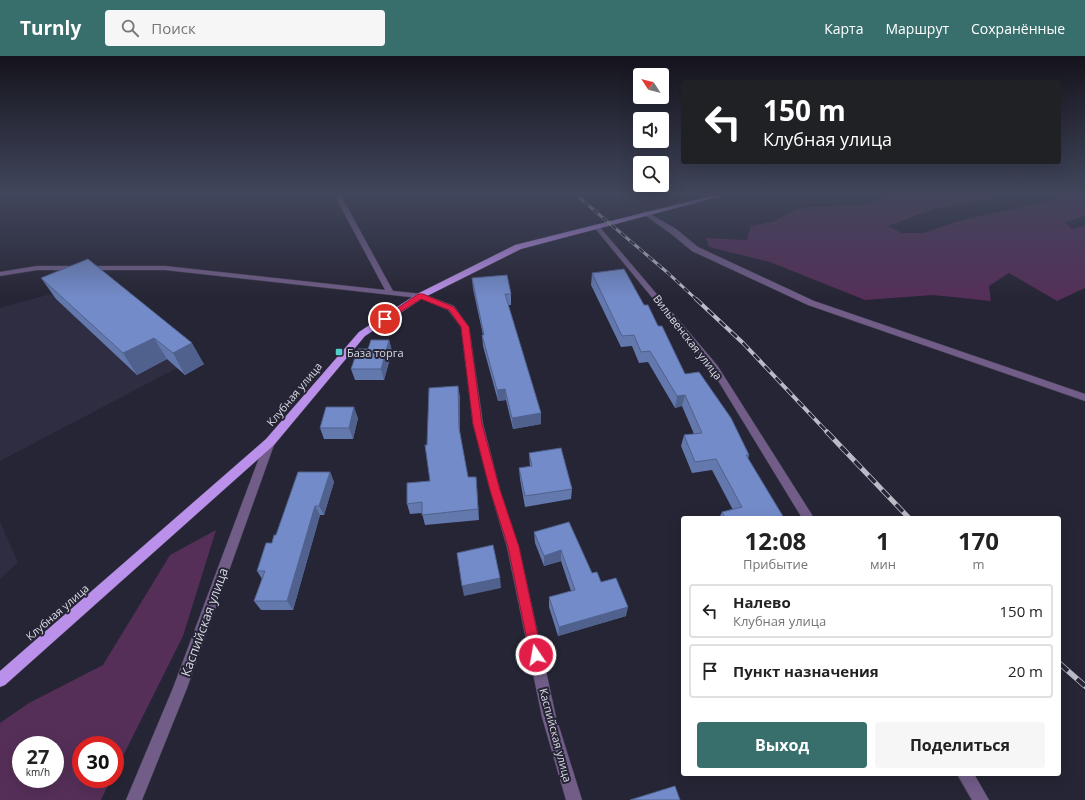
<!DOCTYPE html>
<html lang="ru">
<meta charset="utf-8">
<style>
:root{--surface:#fff;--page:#f6f6f6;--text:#222;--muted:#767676;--line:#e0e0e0;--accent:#386f6d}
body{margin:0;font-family:"Open Sans",sans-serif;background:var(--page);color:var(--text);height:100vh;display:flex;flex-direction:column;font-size:15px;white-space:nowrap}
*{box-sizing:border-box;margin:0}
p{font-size:13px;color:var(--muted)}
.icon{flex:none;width:22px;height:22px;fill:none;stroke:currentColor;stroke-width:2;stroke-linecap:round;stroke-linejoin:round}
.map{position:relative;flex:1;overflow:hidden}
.side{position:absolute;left:681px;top:460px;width:380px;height:260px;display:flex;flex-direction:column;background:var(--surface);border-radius:4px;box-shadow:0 4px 16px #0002}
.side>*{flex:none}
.guide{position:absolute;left:681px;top:24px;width:380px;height:84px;border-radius:4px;box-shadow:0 4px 16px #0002;background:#202124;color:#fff;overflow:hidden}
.needle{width:26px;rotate:306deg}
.buttons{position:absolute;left:633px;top:12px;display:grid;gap:8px}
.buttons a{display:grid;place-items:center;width:36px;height:36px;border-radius:4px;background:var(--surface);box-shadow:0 4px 16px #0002;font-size:20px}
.speed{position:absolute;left:12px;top:680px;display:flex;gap:8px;font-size:20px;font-weight:700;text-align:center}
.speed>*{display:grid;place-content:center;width:52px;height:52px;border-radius:50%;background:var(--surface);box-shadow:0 4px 16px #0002;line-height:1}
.speed small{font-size:10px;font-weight:400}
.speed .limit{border:6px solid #d22;background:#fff;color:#111}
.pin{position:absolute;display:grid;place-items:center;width:34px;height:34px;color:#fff;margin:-17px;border:2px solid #fff;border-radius:50%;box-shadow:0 1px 4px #0007}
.me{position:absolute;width:44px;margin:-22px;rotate:348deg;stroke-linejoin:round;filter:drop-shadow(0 0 3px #0008)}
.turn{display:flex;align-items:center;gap:14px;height:84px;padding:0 16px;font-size:18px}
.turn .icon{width:52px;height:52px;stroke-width:2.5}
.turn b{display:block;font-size:28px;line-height:34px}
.eta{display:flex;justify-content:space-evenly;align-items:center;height:68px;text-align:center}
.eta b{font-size:24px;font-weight:700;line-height:28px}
.button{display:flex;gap:8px;margin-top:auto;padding:8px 16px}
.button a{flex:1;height:46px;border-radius:4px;background:var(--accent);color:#fff;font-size:16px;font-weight:700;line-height:46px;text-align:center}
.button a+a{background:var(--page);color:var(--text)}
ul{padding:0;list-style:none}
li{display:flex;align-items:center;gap:12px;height:54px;margin:0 8px 6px;padding:0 8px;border:2px solid var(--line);border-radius:4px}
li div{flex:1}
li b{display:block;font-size:15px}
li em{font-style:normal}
header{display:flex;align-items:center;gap:24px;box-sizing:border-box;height:56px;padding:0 20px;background:var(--accent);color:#fff}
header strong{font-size:19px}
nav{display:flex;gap:22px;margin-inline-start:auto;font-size:14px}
.search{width:280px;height:36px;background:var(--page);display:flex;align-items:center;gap:10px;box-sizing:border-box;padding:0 14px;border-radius:4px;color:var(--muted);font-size:15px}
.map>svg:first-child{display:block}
.built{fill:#2e2d42}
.green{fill:#552f58;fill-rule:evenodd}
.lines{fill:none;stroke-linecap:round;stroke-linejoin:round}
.minor-casing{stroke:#434251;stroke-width:1}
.major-casing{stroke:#434251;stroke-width:1}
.minor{fill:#715d88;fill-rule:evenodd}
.major{fill:#bb90ea;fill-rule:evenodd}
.rail-far3-casing{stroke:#bbbbc7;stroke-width:3}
.rail-far2-casing{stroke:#bbbbc7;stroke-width:4}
.rail-far1-casing{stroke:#bbbbc7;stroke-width:5}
.rail-casing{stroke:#bbbbc7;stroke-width:5.5}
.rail-far3{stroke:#262535;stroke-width:2;stroke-dasharray:6;stroke-linecap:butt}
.rail-far2{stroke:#262535;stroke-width:2.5;stroke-dasharray:8;stroke-linecap:butt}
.rail-far1{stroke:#262535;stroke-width:3.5;stroke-dasharray:10;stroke-linecap:butt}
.rail{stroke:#262535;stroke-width:4;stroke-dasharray:12;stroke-linecap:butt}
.wall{fill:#6378ad}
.shaded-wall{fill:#50618d}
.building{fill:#738bc9;stroke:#50618d}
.route{fill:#e11d48;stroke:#92132f}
.poi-dot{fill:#53cdc9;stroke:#262535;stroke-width:1.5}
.labels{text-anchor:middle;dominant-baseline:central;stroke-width:4;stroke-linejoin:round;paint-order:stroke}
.street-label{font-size:11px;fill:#dadae5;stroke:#262535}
.poi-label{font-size:11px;fill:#dadae5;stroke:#262535;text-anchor:start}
.near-street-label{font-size:13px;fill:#dadae5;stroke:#262535}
</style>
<header>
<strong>Turnly</strong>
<div class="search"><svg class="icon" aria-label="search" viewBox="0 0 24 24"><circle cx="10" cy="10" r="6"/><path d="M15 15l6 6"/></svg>Поиск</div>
<nav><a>Карта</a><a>Маршрут</a><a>Сохранённые</a></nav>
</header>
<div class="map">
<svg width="1085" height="744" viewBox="0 0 1085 744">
<rect width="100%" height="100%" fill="#262535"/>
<!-- built -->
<g class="built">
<path d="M101 224 204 308 185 319 177 312 0 405V252Z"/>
<path d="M0 466 18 506 0 523Z"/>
</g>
<!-- green -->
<g class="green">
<path d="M938 138H1016L934 153 888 170 901 177H924L955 166 1077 138H1085V160L1065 166 1072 173 1085 170V232L1057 245 1009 217 989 230 991 245 933 239 865 244 770 206 709 191 706 182 747 184 751 170 776 165 788 157 805 151 862 149 896 139 915 141Z"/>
<path d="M216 474 183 580 115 716V689H81V723H111L101 744H0V667L29 647 103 609 170 499ZM21 689H55V723H21Z"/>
</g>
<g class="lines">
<!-- minor casing -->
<g class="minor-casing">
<g id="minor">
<path d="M334 138H340L393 235 423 238 454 250 469 271 483 368 500 434 519 491 556 661 582 744H566L542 661 507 491 490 434 473 368 461 271 448 254 419 242 165 214H37L0 220V216L37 210H165L385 234Z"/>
<path d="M645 155 676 173 698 191 814 245 1085 338V345L808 249 692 195 670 177 643 158V156Z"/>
<path d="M594 169H598L717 309 814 462H802L711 313 594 171Z"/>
<path d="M270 382 274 383 275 386 187 632 142 744H126L173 632 265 386 266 383Z"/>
<path d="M957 718H974L989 744H972Z"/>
</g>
</g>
<!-- major casing -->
<g class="major-casing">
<path id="major" d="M719 138H729L521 193 423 242 365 280 274 389 5 629 0 631V615L266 383 359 276 417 238 515 189Z"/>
</g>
<!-- minor -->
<use href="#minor" class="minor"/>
<!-- major -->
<use href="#major" class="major"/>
<!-- rail-far3 casing -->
<g class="rail-far3-casing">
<path id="rail-far3" d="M575 138 668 217 697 244"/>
</g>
<!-- rail-far2 casing -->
<g class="rail-far2-casing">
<path id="rail-far2" d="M696 243 743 287 828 377"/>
</g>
<!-- rail-far1 casing -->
<g class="rail-far1-casing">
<path id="rail-far1" d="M827 376 909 462"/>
</g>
<!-- rail casing -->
<g class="rail-casing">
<path id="rail" d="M1059 607 1085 630"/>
</g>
<!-- rail-far3 -->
<use href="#rail-far3" class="rail-far3"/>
<!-- rail-far2 -->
<use href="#rail-far2" class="rail-far2"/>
<!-- rail-far1 -->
<use href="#rail-far1" class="rail-far1"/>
<!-- rail -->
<use href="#rail" class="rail"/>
</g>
<!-- wall -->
<g class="wall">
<path d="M592 217 644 249 658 270 685 318 749 399 748 403 784 462H719L722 456 733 454 712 414 692 417 681 390 684 379 694 378 682 350 675 352 648 306 639 307 632 290 621 291 591 229Z"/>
<path d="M41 222 204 308 185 319 167 303 137 319 56 243Z"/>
<path d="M472 222 511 238V249H508L541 368 513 373 506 344 498 345 483 290 482 279H483L473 233Z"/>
<path d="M389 284 392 295 384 324H355L351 313 368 293Z"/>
<path d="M458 330 460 342V381L468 421H476L477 432 479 464 425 469 422 457 410 458 407 448 430 425 427 389Z"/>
<path d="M358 362 353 383H324L320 372Z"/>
<path d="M529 397 572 433 571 443 525 451 520 423 519 412 530 411Z"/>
<path d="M330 416 334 426 324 459H320L293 554H261L254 545 262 523 257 515 276 479Z"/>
<path d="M534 476 592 517 601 526 626 560 558 580 549 551V541L571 535 561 505 544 510 535 487Z"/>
</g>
<!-- shaded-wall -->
<g class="shaded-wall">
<path d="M154 282 167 303 137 319 123 297Z"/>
<path d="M389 284 392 295 384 324 381 313Z"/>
<path d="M192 287 204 308 185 319 173 297Z"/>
<path d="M458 330 460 342V383L459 372Z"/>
<path d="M505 333 506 344 498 345 497 334Z"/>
<path d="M685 339 682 350 675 352 677 340Z"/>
<path d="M354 351 358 362 353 383 349 372Z"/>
<path d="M541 357V368L513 373 512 362Z"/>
<path d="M330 416 334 426 324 459 319 450Z"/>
<path d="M476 421 477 432 479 464 478 453Z"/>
<path d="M315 450 320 459 293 554 287 545Z"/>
<path d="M561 494V505L544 510V500Z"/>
<path d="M500 522 501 532 464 540 462 530Z"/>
<path d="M628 551 626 560 558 580 559 571Z"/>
</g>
<!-- building -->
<g class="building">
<path d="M88 203 192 287 173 297 154 282 123 297 41 222Z"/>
<path d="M624 213 644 249H648L658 270H662L685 318 699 316 731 362 749 399H746L784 462H725L722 456 742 451 716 403 695 406 684 379 702 377 685 339 677 340 650 295 641 296 634 279 622 280 592 217Z"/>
<path d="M507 219 511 238H505L541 357 512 362 505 333 497 334 482 279H484L472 222Z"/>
<path d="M371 284H389L381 313H351L358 293H368Z"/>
<path d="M458 330 459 372 468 421H476L478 453 422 459V446L407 448V427L430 425 425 389H427L429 332Z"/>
<path d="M326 351H354L349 372H320Z"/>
<path d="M561 392 572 433 525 440 519 412 532 410 529 397Z"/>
<path d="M298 416H330L319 450H315L287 545H254L265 515H257L266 487H272L274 479H276Z"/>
<path d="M569 466 592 517 597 516 601 526 616 522 628 551 559 571 549 541 575 534 561 494 544 500 534 476Z"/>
<path d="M493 489 500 522 462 530 457 497Z"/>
<path d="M675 730 680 744H630Z"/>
</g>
<!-- sky -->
<linearGradient id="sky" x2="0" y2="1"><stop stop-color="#15141d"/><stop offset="0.57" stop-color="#41465c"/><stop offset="1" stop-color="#41465c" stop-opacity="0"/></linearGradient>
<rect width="1085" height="242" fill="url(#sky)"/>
<!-- route -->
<path class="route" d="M418 238H423L454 251 469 271 482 368 500 434 519 491 542 599 540 604 536 605 532 604 530 599 508 491 490 434 473 368 461 271 449 254 421 243 388 264 382 263Z"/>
<!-- markers -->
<rect class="poi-dot" x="335" y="292" width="8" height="8" rx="2"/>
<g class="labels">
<!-- street labels -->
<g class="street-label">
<text transform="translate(688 281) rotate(52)">Вильвенская улица</text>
<text transform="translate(294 338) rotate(-50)">Клубная улица</text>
<text transform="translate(57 556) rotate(-41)">Клубная улица</text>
<text transform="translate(556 679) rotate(75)">Каспийская улица</text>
</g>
<!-- poi labels -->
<g class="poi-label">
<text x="347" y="296">База торга</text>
</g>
<!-- near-street labels -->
<g class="near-street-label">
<text transform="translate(204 566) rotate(-70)">Каспийская улица</text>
</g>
</g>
</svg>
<div class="buttons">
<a><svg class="needle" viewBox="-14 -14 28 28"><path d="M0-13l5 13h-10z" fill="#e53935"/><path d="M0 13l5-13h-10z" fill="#767676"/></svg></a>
<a><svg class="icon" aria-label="sound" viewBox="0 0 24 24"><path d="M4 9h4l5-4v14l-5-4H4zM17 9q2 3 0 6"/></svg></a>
<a><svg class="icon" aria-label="search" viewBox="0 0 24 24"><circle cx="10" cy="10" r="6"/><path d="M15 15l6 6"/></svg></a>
</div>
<div class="speed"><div>27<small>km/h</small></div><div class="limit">30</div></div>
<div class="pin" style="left:385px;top:263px;background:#d93025"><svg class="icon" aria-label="arrive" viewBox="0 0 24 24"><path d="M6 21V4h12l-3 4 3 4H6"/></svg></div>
<svg class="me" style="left:536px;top:599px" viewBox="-20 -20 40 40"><circle r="17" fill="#e11d48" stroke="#fff" stroke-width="3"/><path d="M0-11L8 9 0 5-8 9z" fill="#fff"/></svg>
<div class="guide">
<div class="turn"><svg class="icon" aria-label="left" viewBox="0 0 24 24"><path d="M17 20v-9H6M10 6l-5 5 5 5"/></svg><div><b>150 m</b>Клубная улица</div></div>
</div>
<section class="side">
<div class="eta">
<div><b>12:08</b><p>Прибытие</p></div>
<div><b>1</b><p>мин</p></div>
<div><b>170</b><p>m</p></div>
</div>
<ul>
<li><svg class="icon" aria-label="left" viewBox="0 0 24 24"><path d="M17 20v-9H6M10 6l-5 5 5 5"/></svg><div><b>Налево</b><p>Клубная улица</p></div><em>150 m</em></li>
<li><svg class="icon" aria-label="arrive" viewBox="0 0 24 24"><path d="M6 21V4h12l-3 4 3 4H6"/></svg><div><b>Пункт назначения</b></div><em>20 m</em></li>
</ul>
<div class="button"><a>Выход</a><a>Поделиться</a></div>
</section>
</div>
